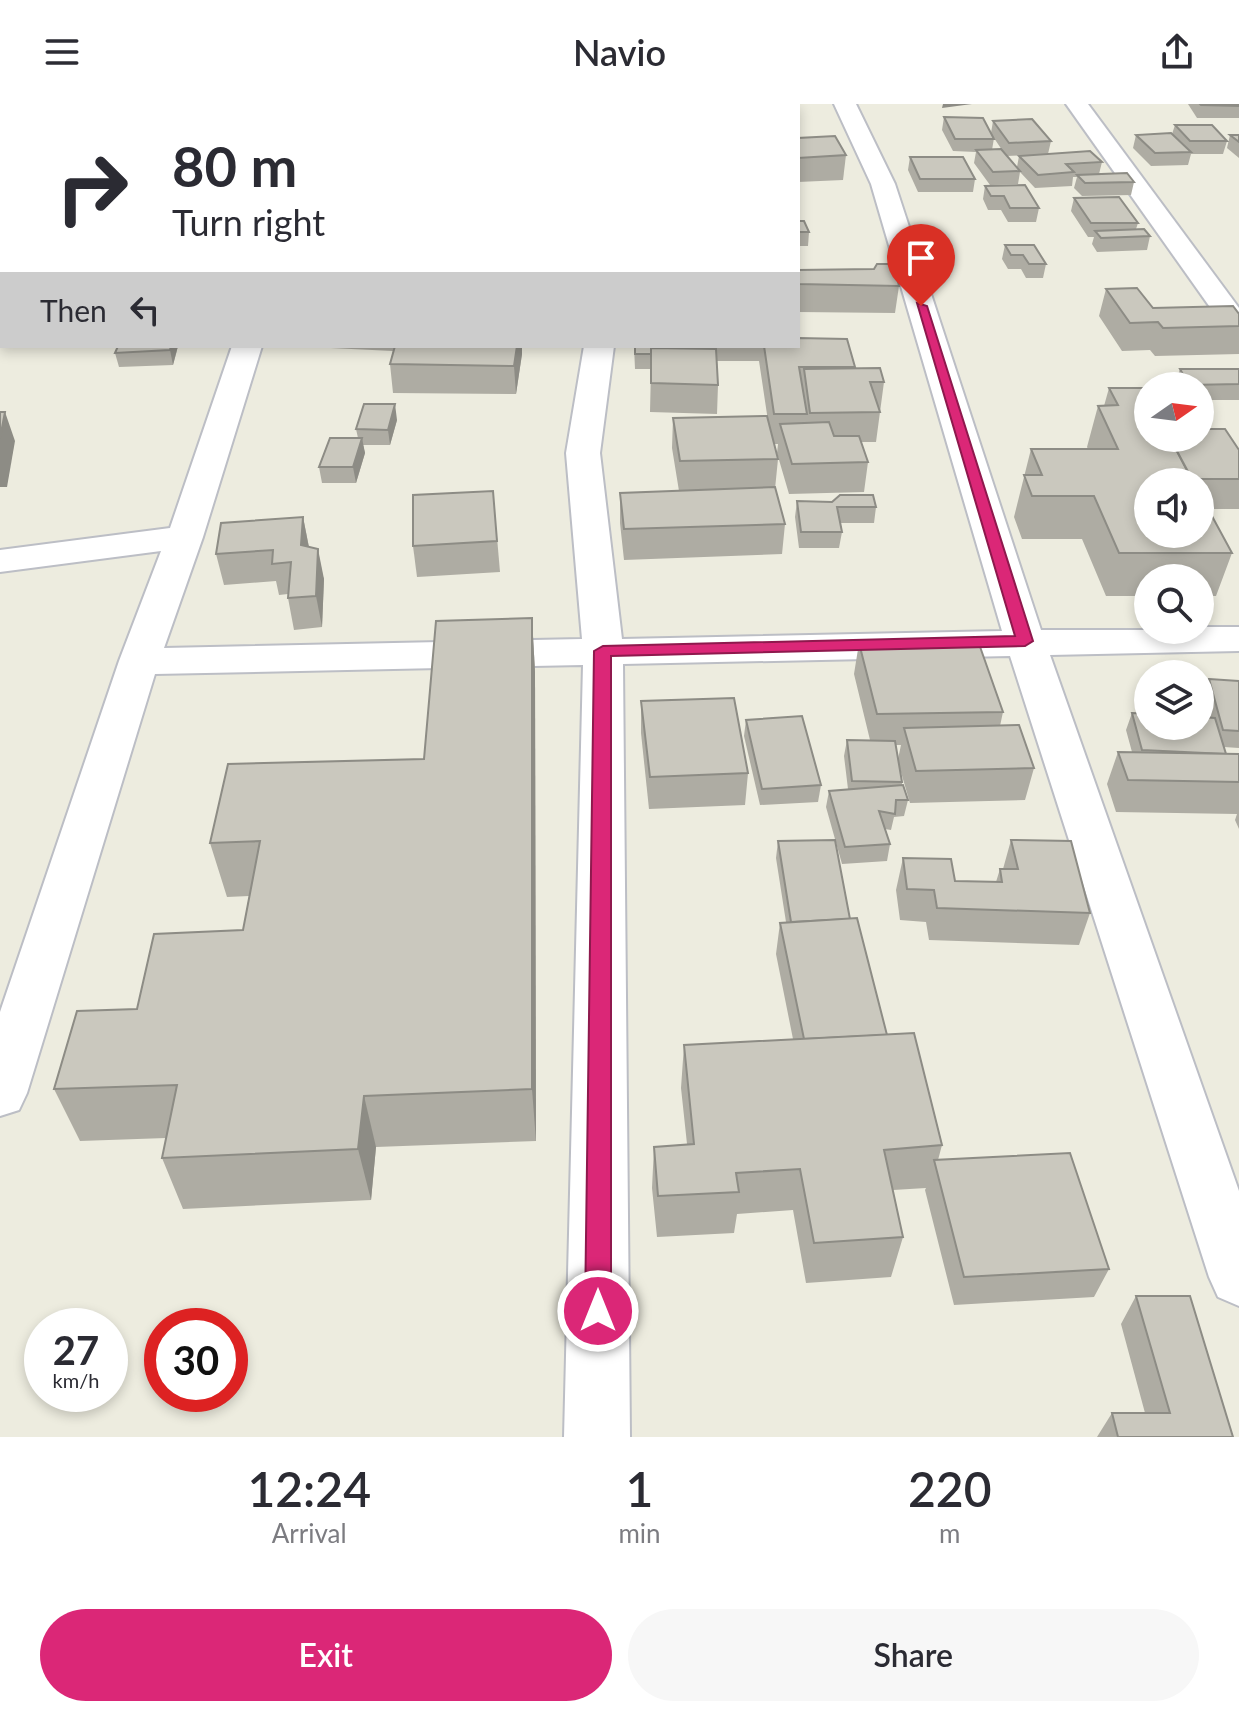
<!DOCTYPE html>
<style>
:root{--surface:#fff;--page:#f7f7f7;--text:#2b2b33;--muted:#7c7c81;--accent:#db2777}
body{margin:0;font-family:Lato,sans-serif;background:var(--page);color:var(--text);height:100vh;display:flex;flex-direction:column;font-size:30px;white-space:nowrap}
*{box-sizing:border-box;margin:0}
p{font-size:26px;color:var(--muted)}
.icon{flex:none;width:44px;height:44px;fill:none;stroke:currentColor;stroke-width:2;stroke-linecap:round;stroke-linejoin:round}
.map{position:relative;height:1333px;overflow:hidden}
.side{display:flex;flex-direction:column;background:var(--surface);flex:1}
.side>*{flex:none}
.guide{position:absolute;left:0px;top:0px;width:800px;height:244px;box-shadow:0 4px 12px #0003;background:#fff;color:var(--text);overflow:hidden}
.needle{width:52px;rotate:76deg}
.fabs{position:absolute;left:1134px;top:268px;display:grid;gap:16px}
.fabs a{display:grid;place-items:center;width:80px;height:80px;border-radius:50%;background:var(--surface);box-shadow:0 4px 12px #0003;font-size:40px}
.speed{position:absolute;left:24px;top:1204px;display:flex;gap:16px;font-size:40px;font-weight:700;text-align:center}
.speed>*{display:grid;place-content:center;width:104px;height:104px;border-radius:50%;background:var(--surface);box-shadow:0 4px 12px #0003;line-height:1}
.speed small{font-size:20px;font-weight:400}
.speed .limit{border:12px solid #d22;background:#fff;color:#111}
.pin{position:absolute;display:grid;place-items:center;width:68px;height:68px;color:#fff;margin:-82px -34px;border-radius:50% 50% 50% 0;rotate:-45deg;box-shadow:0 0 8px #0007}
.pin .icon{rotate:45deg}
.me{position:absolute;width:88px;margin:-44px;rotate:0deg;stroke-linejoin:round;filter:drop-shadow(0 0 6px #0008)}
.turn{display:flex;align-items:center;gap:28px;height:168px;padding:0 40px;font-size:36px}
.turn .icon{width:104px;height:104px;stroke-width:2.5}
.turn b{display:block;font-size:56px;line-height:68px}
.then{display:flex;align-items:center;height:76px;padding:0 40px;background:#0003;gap:16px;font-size:30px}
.eta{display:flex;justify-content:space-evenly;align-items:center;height:136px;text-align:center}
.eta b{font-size:48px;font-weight:600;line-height:56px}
.cta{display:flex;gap:16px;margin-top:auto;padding:16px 40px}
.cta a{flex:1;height:92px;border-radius:48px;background:var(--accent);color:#fff;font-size:32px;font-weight:600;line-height:92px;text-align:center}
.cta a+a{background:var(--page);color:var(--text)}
header{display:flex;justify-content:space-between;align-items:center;height:104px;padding:0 40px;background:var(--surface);font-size:36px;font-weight:600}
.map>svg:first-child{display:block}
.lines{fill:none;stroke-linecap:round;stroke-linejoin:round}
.minor-casing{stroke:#bcbec5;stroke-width:4}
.minor{fill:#fff;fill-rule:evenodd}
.wall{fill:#aeaca3;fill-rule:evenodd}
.shaded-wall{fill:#8d8c85}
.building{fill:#cac8be;stroke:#8d8c85;stroke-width:2}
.route{fill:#db2777;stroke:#8e194d;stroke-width:2}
</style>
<header><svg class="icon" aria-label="menu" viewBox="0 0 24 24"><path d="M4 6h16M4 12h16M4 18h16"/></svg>Navio<svg class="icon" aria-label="share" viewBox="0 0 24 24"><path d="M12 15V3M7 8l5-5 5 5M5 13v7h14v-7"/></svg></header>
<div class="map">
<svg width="1239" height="1333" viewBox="0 0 1239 1333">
<rect width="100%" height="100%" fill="#edecdf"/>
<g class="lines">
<!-- minor casing -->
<g class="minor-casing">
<g id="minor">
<rect x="313" y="0" width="22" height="2"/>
<path d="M403 0H434L402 2Z"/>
<path d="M553 0H576L577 2H554Z"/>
<path d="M834 0H856L895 80 1041 526H1200V523H1239V547L1050 551 1239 1087V1202L1218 1193 1209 1173 1010 552 623 560 630 1333H564L583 561 155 570 27 989 19 1006 0 1012V908L119 557 161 447 0 468V446L170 424 232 242H262L203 433 164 544 582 535 566 349 584 242H614L600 349 622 535 1002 527 871 80Z"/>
<path d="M1066 0H1088L1239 204V233L1229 230Z"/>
<path d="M2 87V103L0 104V88Z"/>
</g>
</g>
<!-- minor -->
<use href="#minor" class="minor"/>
</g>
<!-- wall -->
<g class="wall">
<path d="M1188 0H1239V14H1197Z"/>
<path d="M944 13 991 29 993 17 1051 37 1048 50 1102 58 1099 70 1134 78 1131 91 1082 92 1074 84 1077 73H1073L1072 82 1035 84 1020 68 1018 80 990 81 974 59 976 48 953 47 942 26ZM994 34 1004 49 992 46ZM1026 51 1019 52 1017 63 1007 52Z"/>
<path d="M1175 21 1227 37 1223 50H1191L1188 61 1151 62 1133 44 1136 31 1172 30Z"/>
<path d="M1230 31H1239V54L1227 44Z"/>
<path d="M798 34 846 51 843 76 798 78Z"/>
<path d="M910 53 975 75 973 88H918L908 66Z"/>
<path d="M985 82 1039 104 1036 118H1008L1001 106H988L983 95Z"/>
<path d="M1074 94 1138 119 1136 125 1150 132 1147 146 1097 148 1092 140 1094 133H1088L1071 107Z"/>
<path d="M798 117 809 128 808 142H798Z"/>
<path d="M1005 141 1046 160 1043 174H1026L1021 165H1008L1002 155Z"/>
<path d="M798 166 899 182 895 209 798 208Z"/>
<path d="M1106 185 1153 204 1239 210V250L1155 252 1150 246 1122 247 1099 212Z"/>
<path d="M178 242 173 261 119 263 115 249Z"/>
<path d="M289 242H522V250L516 290 393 289 390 260 393 247Z"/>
<path d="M634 242 706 245V242H798L855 263 854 265 884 278 876 338H861L868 358 864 388 789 390 777 349 778 340H774L778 355 775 385 785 420 782 450 624 456 620 419V389L679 387 672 344 673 314 768 317 759 257H717L718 281 717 310 650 308 651 265H635Z"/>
<path d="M1180 265H1239V296H1200V282H1177L1175 280Z"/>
<path d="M1109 284 1148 334 1239 346V405H1208L1232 449 1216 492H1200V474H1148V492H1106L1082 435H1022L1014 413 1031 345H1088L1087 343 1098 302H1104ZM1148 378H1200V430Z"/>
<path d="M397 316 390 341H363L365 349 356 379H322L319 363 358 334 356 325Z"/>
<path d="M493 387 500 468 417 473 413 442Z"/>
<path d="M797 397 876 403 874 419H840L842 428 839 444H799L795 413Z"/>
<path d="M303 413 309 443 324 475 322 523 294 526 288 494V490L279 491 276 477 224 481 216 450Z"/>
<path d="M532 514 535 568 536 1037 376 1043 371 1096 183 1105 162 1054 166 1034 80 1037 54 985 137 905 243 826 249 792 227 793 210 739 424 655Z"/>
<path d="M859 539 1003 608 1000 622 1034 664 1025 696 910 699 898 658 902 678V681L908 696 904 712 894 713 891 726 885 725 890 740 887 757 842 760 826 703 829 687 848 685 844 652 847 636H870L854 570ZM896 641H901L898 655Z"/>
<path d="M1209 575 1239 577V644L1224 643 1226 650H1239V725L1235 716 1237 710 1116 708 1107 680 1118 648H1132L1126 626 1132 609 1209 614 1203 591Z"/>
<path d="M641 597 748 669 745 701 649 705 641 629Z"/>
<path d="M746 616 821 681 818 698 760 701 744 632Z"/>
<path d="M1011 736 1090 809 1079 841 929 836 926 818 900 816 896 786 903 754 955 777 996 778 1000 765H1003Z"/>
<path d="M778 737 850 815 887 931 942 1041 938 1056 1109 1165 1094 1193 954 1201 925 1086 926 1084 893 1086 903 1133 891 1173 806 1179 793 1106 737 1110 734 1129 657 1133 652 1084 654 1043 687 1040 681 984 684 941 793 935 776 850 780 819 786 818 776 754Z"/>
<path d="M1136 1192 1233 1333H1097L1112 1309H1145L1121 1220Z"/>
</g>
<!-- shaded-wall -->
<g class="shaded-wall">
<path d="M943 0H972L942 4Z"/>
<path d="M171 242H178L173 261 170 246Z"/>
<path d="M517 242H522V250L516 290 514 262Z"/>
<path d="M395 300 397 316 390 341 388 326Z"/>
<path d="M5 308 15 337 7 383H0V334Z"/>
<path d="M362 334 365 349 356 379 353 363Z"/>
<path d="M303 413 309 444 301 441Z"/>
<path d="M318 445 324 475 322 523 316 492Z"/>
<path d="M532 514 535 568 536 1037 532 985Z"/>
<path d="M364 992 376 1043 371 1096 358 1045Z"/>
</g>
<!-- building -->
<g class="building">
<path d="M685 0H714L715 2H686Z"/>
<path d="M1200 0H1239V2L1201 1Z"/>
<path d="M944 13 983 14 994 35H955Z"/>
<path d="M1032 15 1051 37 1009 39 993 17Z"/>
<path d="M1175 21H1212L1227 37H1190Z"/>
<path d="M1171 29 1191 48 1155 49 1136 31Z"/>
<path d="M1230 31H1239V38Z"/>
<path d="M835 32 846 51 798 54V34Z"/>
<path d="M1001 45 1020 67 993 68 976 46Z"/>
<path d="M1090 47 1102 58 1066 60 1074 68 1038 71 1019 52Z"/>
<path d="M910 53H963L975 75H920Z"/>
<path d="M1127 69 1134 78 1085 79 1077 71Z"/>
<path d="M1025 81 1039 104H1010L1004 92H991L985 82Z"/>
<path d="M1119 93 1138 119H1091L1074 94Z"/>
<path d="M798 117H804L809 128H798Z"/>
<path d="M1144 125 1150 132 1101 134 1095 127Z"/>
<path d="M1005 141H1034L1046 160H1029L1023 151H1011Z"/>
<path d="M877 160H894L899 182 798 180V166L874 165Z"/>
<path d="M1137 184 1153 204 1233 202 1239 210V222L1163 224 1158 218 1130 219 1106 185Z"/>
<path d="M798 234 847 235 855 263H799L807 310H774L764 242H798Z"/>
<path d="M118 242H171L170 246 115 249Z"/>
<path d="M395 242H517L514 262 390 260Z"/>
<path d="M635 242H698V244H651V250H635Z"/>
<path d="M651 244 716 245 718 281 651 279Z"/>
<path d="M880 264 884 278H870L880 308 810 309 804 265Z"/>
<path d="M1180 265H1239V280L1189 281Z"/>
<path d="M1109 284H1143L1148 294V334H1170L1193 378H1148V430H1200V390L1232 449H1119L1094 392H1032L1024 371H1042L1031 345H1118L1098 302 1118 301Z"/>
<path d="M364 300H395L388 326 356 325Z"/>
<path d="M0 308H5L0 334Z"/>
<path d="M767 312 778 355 680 357 673 314Z"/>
<path d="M829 318 834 332H859L868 358 792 360 780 320Z"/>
<path d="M1200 325H1225L1239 346V375H1192L1170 334H1200Z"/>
<path d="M330 334H362L353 363H319Z"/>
<path d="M775 383 785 420 624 425 620 389Z"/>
<path d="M493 387 497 437 413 442V391Z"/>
<path d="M840 391H873L876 403H837L842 428H801L797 397 832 398Z"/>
<path d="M303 413 301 441 318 445 316 492 288 494 291 458 272 460 273 446 216 450 221 419Z"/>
<path d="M532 514V985L364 992 358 1045 162 1054 177 981 54 985 77 907 137 905 154 830 243 826 260 737 210 739 228 660 424 655 436 517Z"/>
<path d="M978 537 1003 608 877 610 859 539Z"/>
<path d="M1209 575 1239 577V627L1223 626Z"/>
<path d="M734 594 748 669 650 673 641 597Z"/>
<path d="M1132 609 1148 610V622H1200V613L1215 614 1226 650 1142 646Z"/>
<path d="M802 612 821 681 762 685 746 616Z"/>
<path d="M1019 621 1034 664 916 667 904 624Z"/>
<path d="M847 636 895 637 902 678 852 677Z"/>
<path d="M1118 648 1239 650V678L1128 676Z"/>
<path d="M903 681 908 696H896L895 710 879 707 890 740 845 743 829 687Z"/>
<path d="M835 736 850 815 791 818 778 737Z"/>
<path d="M1011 736 1071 737 1090 809 937 804 934 786 907 785 903 754 951 755 955 777 1002 778 1000 765H1018Z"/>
<path d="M857 814 887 931 804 935 780 819Z"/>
<path d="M914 929 942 1041 884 1046 903 1133 814 1139 800 1065 736 1069 739 1088 658 1092 654 1043 694 1040 684 941Z"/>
<path d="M1070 1049 1109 1165 964 1173 934 1056Z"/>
<path d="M1136 1192H1190L1233 1333H1118L1112 1309H1170Z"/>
</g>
<!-- route -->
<path class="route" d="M917 199 927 202 1033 537 1025 542 611 552V1207L607 1216 598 1220 589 1216 585 1207 594 547 603 542 1015 532Z"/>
</svg>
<div class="fabs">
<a><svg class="needle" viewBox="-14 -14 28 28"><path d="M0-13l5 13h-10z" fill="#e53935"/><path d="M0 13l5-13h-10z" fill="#7c7c81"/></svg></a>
<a><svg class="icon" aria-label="sound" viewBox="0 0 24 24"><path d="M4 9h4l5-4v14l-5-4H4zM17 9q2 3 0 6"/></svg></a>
<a><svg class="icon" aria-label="search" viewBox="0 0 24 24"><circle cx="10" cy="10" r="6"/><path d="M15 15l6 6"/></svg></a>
<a><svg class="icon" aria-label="layers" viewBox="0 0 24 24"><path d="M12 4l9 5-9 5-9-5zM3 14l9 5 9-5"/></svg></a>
</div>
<div class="speed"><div>27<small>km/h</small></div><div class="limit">30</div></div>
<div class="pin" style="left:921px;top:202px;background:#d93025"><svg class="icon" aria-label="arrive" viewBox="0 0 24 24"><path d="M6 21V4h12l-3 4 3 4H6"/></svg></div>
<svg class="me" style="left:598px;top:1207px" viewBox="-20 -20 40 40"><circle r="17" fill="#db2777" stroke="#fff" stroke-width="3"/><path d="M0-11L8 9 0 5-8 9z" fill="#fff"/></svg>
<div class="guide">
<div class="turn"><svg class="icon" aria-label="right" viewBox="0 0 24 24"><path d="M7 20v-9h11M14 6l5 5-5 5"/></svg><div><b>80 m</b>Turn right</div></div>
<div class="then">Then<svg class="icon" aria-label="left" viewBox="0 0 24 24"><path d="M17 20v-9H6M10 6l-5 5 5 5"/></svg></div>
</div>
</div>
<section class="side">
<div class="eta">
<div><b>12:24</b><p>Arrival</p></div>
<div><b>1</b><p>min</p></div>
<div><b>220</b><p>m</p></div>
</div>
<div class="cta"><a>Exit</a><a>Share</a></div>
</section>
